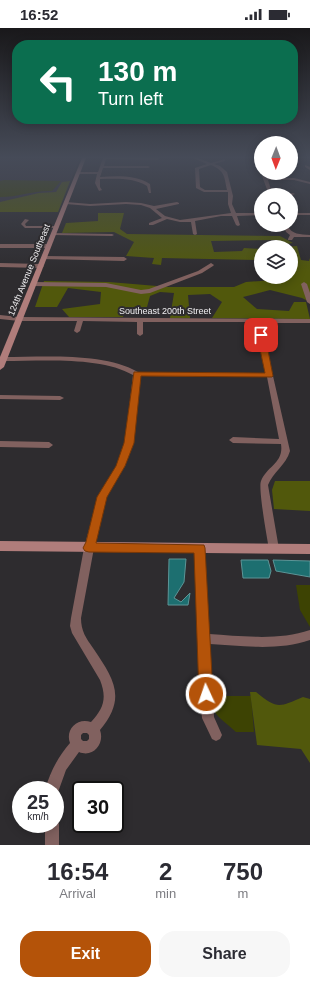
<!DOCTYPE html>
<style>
:root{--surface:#fff;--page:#f7f7f7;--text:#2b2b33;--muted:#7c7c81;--accent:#b45309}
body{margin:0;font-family:Helvetica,sans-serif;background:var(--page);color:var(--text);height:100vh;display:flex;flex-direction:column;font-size:15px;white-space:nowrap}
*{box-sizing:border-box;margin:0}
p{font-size:13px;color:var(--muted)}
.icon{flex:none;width:22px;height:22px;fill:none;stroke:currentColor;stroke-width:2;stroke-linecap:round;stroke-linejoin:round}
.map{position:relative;height:817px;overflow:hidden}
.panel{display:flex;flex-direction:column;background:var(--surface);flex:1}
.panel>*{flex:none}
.top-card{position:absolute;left:12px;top:12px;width:286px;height:84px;border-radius:16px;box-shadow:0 2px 10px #0003;background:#0b6e4f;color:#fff;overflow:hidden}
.needle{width:26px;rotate:181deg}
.buttons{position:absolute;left:254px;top:108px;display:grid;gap:8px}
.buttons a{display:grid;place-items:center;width:44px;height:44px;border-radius:50%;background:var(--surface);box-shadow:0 2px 10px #0003;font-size:20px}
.speed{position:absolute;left:12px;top:753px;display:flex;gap:8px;font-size:20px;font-weight:700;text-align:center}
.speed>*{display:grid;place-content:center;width:52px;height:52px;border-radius:50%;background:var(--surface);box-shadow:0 2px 10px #0003;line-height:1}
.speed small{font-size:10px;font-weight:400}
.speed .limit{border:2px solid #111;border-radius:6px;background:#fff;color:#111}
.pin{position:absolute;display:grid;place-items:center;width:34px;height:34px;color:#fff;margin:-17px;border-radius:8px;box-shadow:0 2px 6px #0006}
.me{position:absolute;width:44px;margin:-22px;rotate:357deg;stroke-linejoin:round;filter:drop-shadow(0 0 3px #0008)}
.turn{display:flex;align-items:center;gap:14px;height:84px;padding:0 20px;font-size:18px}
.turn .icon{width:52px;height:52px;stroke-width:2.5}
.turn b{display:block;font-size:28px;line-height:34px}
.eta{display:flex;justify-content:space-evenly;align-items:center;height:68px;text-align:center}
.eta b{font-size:24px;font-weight:600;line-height:28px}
.cta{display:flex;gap:8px;margin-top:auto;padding:8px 20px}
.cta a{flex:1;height:46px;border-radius:16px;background:var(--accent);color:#fff;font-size:16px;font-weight:600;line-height:46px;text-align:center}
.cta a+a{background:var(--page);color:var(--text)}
.status{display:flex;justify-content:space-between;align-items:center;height:28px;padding:0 20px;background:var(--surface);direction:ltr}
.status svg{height:11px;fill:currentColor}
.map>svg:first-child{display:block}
.built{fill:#38343c}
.green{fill:#3d4303}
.forest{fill:#51580c}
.water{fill:#1d6f70;stroke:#5c9597}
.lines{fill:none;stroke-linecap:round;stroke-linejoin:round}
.street{fill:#81615f;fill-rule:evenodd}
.secondary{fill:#b07d7b;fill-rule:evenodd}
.route{fill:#b45309;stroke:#753606}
.labels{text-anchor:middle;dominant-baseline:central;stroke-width:4;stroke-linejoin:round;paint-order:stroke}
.far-street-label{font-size:9px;fill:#f0eff1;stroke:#2e2c2f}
</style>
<div class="status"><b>16:52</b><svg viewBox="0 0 49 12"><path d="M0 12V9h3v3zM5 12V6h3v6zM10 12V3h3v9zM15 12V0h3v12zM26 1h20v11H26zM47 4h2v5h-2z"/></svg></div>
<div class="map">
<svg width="310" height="817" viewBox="0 0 310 817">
<rect width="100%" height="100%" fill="#2e2c2f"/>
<!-- built -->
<path class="built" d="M0 130H80L58 184H0Z"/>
<!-- green -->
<g class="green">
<path d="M4 152 61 153 52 163C34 162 18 169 0 169V153Z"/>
<path d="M296 557H310V599L300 582Z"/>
<path d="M214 668H251L254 704H236C231 699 217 689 215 684 214 679 215 673 214 668Z"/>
</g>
<!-- forest -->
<g class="forest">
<path d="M70 153 58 184H0V174L39 165 56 164 62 154Z"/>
<path d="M98 185H124L120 201 127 206 280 208 293 215 281 217 277 212 211 213 214 224 242 223 244 220 261 221V234L257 232 162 230 161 237 152 236 154 230 126 228 134 214 114 204 62 205 66 195 98 193Z"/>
<path d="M297 218 301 232 309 233 310 230V274L302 270 270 262 243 269 257 281 289 283 294 274H306L310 291 212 290 222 274 210 266 188 267 190 290H170L174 265 160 264 150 268 147 279 125 280 123 289H69L62 281 100 276 101 264 68 260 57 279H35L44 253 109 254 169 259H234L246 254 274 252V249H291V219H281Z"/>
<path d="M275 453H310V483L274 481 272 462Z"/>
<path d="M250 664H256C278 682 279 679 303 669L310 671V735L301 721 257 717Z"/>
</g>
<!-- water -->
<g class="water">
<path d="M169 531H186L184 554 174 570 181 574 190 565 188 577H168Z"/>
<path d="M241 532H268L271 543 269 550H243Z"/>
<path d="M273 532 310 533V549L276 543Z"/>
</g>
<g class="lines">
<!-- street -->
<g class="street">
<path d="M103 130H159L158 132 106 131 104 138H148L150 139 148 140H103L100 149C118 148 135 147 150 156L151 165H149L147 158C132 149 116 151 100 151V159L102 162 99 163 95 155 97 146H79L77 145 79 144H98Z"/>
<path d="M193 130H198L211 135 225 131V133L214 136 220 138 227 144 233 168 232 176 236 185H261V187L237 188 240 197 238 198 236 197 232 188H221L195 193 197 206 195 207 193 206 191 194H180L167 191 153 197H149V195L162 190 150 180 141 177 126 176 90 178 66 176 64 175 66 174 90 176 126 174 141 175 154 178 177 174 179 175V176L156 181 165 188 180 192 231 185 228 176V164H204L196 160 195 140 207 136ZM211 137C225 143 224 148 227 162H205L200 159 199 141Z"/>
<path d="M258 130H261V134L259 133Z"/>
<path d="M305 137 310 139V142L305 139Z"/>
<path d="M261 145H265L267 150H294L310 154V156L294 152H268L272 165H293L295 166 293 167H269Z"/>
<rect x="291" y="185" width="19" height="2"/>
<path d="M25 191 29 192 25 196 26 198H56L58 199 56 200H25L21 196Z"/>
<path d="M283 197H287C292 207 300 206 310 207V209H294L292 212H288V211L290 207 286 204Z"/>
<path d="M51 205 112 206 114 207 112 208 53 207 51 206Z"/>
<path d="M0 216H48L51 218 48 220H0Z"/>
<path d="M44 228 124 229 127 231 124 233 42 231 41 230Z"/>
<path d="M0 235 41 236 44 238 41 240 0 239Z"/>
<path d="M211 235 214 237 213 238 202 245 150 265 141 266 106 259 33 258 30 256 33 254 106 255 141 262 149 261 198 243Z"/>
<path d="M304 254 307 256 310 265V276L307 274 301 256Z"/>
<path d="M0 287 19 289 310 291V295H261L290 423C286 437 273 444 268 457L279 521 277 524 274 525 271 524 269 521C267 510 258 460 261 453 267 438 284 435 281 416L233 415 229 412 233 409 279 411 267 349 140 348 133 415 125 438 106 469 94 520 81 590C81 603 86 610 93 620 114 651 127 670 100 702 105 716 93 730 79 724L66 742 57 767 55 768V762H45C50 744 58 729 70 715 65 702 77 689 91 694 104 680 107 670 100 652L72 605 70 598 71 590 84 520 98 469 117 438 125 415 133 347C101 328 41 333 3 333L1 332 0 330 3 329C43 329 104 324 138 344L266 345 255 294H143V306L140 308 137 306V294L83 293 80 303 77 305 74 303 77 293H19L0 291ZM83 705H87L89 707V711L87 713H83L81 711V707Z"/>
<path d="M0 367 60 368 64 370 60 372 0 371Z"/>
<path d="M0 413 49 414 53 417 49 420 0 419Z"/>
<path d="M200 516 203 517 205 520 209 606C242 608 278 613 310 602V612C279 623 242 618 210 616L214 689 222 707 220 711 216 713 212 711 202 690 201 681 195 520 197 517Z"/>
<path d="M55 790 57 791 59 796V817H45V796H55Z"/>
</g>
<!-- secondary -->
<g class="secondary">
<path d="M82 130H86L4 339 0 342V329Z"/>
<path d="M0 513 310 516V526L0 523Z"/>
</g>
</g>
<!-- sky -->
<linearGradient id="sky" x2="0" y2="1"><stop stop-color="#19181a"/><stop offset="0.53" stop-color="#464b58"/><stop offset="1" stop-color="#464b58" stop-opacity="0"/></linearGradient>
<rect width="310" height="244" fill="url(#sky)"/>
<!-- route -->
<path class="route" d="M261 304 265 307 273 348 272 349 141 348 134 415 125 438 107 469 96 515 204 517 205 520 213 666 211 670 206 672 201 670 199 666 194 525 89 524 85 523 83 520 86 514 97 469 116 438 124 415 134 344 265 345 257 307Z"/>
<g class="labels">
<!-- far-street labels -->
<g class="far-street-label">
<text transform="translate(29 242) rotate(-68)">124th Avenue Southeast</text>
<text x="165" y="283">Southeast 200th Street</text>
</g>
</g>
</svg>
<div class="buttons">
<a><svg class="needle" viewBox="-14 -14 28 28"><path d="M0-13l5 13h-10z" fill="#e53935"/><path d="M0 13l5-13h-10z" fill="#7c7c81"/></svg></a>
<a><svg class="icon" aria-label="search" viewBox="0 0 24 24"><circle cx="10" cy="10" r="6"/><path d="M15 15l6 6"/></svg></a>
<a><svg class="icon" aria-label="layers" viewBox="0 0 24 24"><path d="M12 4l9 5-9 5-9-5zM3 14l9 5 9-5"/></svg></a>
</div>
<div class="speed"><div>25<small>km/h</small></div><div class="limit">30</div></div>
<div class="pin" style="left:261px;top:307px;background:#d93025"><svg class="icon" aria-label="arrive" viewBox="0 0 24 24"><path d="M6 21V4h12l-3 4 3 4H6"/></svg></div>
<svg class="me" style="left:206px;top:666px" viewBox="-20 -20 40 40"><circle r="17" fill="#b45309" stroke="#fff" stroke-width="3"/><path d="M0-11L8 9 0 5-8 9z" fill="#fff"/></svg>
<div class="top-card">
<div class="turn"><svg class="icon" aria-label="left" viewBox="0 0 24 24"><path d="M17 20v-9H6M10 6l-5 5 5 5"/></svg><div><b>130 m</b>Turn left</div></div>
</div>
</div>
<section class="panel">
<div class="eta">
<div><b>16:54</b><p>Arrival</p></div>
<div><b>2</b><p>min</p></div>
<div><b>750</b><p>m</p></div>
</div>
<div class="cta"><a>Exit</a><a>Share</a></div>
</section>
